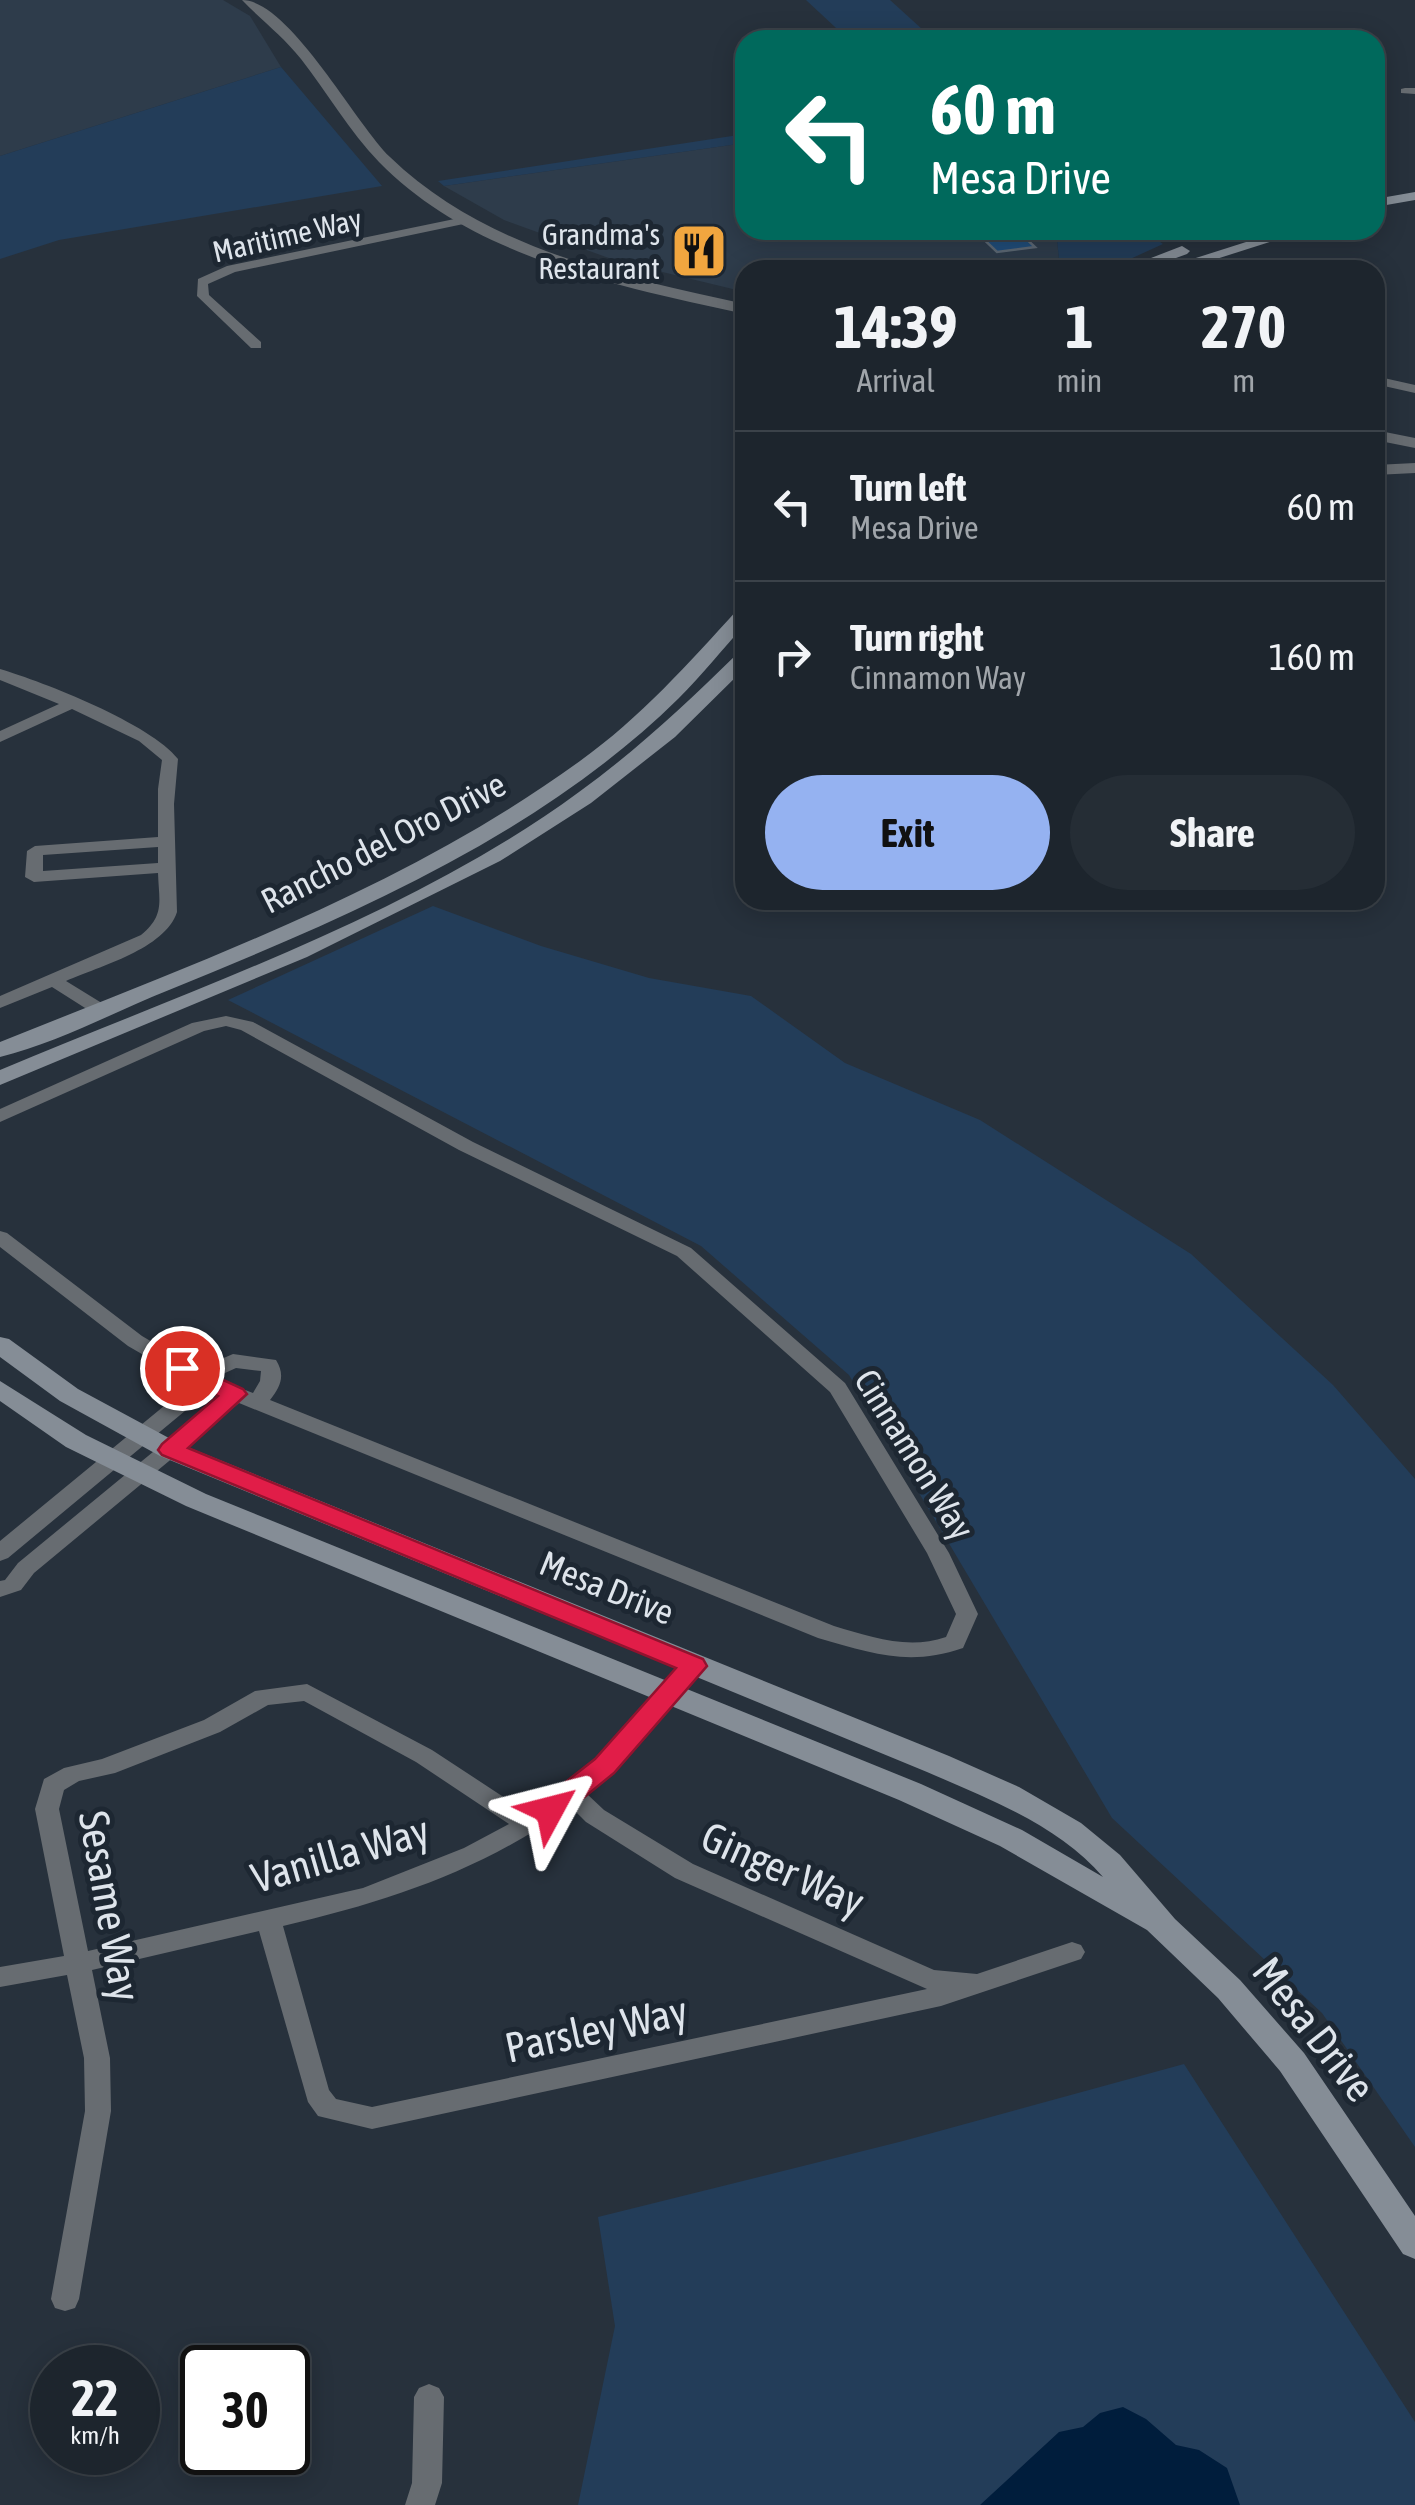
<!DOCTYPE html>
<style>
:root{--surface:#1d252d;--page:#252d35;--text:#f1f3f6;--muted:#a0a5aa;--line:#3b4249;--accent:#95b2f1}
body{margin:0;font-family:"Asap Condensed",sans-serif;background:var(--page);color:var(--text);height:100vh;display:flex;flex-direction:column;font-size:38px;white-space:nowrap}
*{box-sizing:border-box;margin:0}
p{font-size:32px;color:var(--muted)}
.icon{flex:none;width:55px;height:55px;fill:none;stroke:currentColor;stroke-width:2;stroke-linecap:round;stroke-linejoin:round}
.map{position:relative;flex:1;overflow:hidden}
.sheet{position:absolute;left:735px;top:260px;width:650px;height:650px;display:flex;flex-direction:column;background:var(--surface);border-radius:30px;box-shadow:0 5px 25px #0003,0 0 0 2px var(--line)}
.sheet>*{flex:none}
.guide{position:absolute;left:735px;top:30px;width:650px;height:210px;border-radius:30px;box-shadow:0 5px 25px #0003,0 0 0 2px var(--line);background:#00695c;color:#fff;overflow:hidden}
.speed{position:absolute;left:30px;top:2345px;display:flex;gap:20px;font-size:50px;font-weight:700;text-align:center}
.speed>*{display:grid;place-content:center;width:130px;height:130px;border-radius:50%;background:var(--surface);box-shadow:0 5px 25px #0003,0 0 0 2px var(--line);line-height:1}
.speed small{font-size:25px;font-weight:400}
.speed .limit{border:5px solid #111;border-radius:15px;background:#fff;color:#111}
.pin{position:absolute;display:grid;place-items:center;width:85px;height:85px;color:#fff;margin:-42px;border:5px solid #fff;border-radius:50%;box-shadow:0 2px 10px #0007}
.me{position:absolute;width:110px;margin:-55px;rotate:52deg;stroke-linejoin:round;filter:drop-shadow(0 0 8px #0008)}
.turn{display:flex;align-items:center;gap:35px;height:210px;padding:0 30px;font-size:45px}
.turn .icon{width:130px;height:130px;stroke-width:2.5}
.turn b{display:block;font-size:70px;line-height:85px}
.eta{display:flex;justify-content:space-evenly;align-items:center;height:170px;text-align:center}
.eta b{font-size:60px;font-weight:700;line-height:70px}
.button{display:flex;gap:20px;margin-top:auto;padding:20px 30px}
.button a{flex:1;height:115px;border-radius:60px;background:var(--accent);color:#111;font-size:40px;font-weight:700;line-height:115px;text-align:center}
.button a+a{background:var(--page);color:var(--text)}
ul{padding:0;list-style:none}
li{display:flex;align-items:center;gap:30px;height:150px;padding:0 30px;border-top:2px solid var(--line)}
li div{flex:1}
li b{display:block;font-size:38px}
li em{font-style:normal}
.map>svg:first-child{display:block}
.built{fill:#2e3c4b}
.green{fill:#233d59}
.water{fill:#001d3c}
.building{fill:#214d79;stroke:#5c6874;stroke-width:2.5}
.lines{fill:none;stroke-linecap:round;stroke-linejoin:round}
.minor{fill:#676c71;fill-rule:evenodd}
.tertiary{fill:#676c71;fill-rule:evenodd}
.secondary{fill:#858d96;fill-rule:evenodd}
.route{fill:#e11d48;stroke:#92132f;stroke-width:2.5}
.labels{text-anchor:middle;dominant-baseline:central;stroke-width:10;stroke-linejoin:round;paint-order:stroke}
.far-poi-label{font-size:30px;fill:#dee4eb;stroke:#1d2732;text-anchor:end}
.far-street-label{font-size:30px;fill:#dee4eb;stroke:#1d2732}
.street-label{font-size:35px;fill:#dee4eb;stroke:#1d2732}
.near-street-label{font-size:42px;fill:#dee4eb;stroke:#1d2732}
</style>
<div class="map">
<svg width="1415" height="2505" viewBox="0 0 1415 2505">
<rect width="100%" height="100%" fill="#27313c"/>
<!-- built -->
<g class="built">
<path d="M0 0H223L250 16 281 67 0 156Z"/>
<path d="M745 143V230H1056L1059 259 1034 270H745V292L617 261 504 220 444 186Z"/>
</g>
<!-- green -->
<g class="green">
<path d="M806 0H890L934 40H849Z"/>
<path d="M281 67 382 186 59 240 0 259V156Z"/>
<path d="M745 134V143L444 186 438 181Z"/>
<path d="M1056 230H1143L1163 244 1106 270H1034L1059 259Z"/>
<path d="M433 906 541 946 649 978 751 996 845 1063 980 1120 1191 1254 1333 1385 1415 1479V2147L1322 2013 1112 1818 849 1375 701 1246 228 1000Z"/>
<path d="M1184 2064 1415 2422V2505H578L615 2326 598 2217 903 2141Z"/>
</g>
<!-- water -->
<path class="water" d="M1123 2407 1146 2419 1176 2445 1199 2450 1227 2468 1240 2505H980L1059 2432 1083 2427 1100 2413Z"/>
<!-- building -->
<path class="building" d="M974 230H1017L1035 247 997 252Z"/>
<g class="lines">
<!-- minor -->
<g class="minor">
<path d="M1405 88H1415V94L1401 93V89Z"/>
<path d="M469 216 475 220 473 222 235 272 208 284 209 295 261 342V348H251L197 296 198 279 227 266Z"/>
<path d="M1375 376 1415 385V393L1375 384Z"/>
<path d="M0 669C44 682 151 724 178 759L174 804 177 912C165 949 100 966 66 981L105 1005 108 1009 105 1013H93L52 987 0 1008V996L141 935C165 915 159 902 158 873L34 882 25 877 27 851 35 846 158 837V789L162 760 139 741 72 709 0 742V731L59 704 0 680ZM158 847V863L43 871V855Z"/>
<path d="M226 1016 253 1022 473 1142 691 1248 845 1383 949 1553 978 1614 963 1648C908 1667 872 1653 818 1638L239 1403 34 1573 21 1590 0 1597V1581L5 1580 18 1563 221 1396 209 1391 8 1558 0 1561V1541L192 1383 128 1346 0 1247V1231L7 1233 142 1336 198 1369 233 1354 276 1360C286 1376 280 1387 270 1400L834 1626C871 1637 908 1650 946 1637L956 1614 927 1553 830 1392 677 1256 459 1150 241 1030 226 1026 204 1031 0 1122V1109L192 1023ZM236 1368 261 1371 260 1381 253 1393 214 1378Z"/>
<path d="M694 1657 702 1659 706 1665 702 1671 613 1772 587 1794 604 1810 693 1864 934 1970 977 1974 1072 1942 1081 1945 1085 1952 1081 1959 941 2006 372 2129 318 2116 308 2102 259 1931 92 1970 110 2058 111 2111 79 2299 75 2308 65 2311 55 2308 51 2299 85 2111 84 2058 67 1975 0 1987V1967L64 1956 35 1809 44 1779 64 1768 102 1759 204 1720 255 1691 307 1684 432 1750 528 1813 595 1760 686 1659ZM304 1701 416 1762 509 1824 464 1848 363 1888 88 1951 59 1809 64 1790 79 1781 115 1773 220 1732 268 1705ZM571 1807 586 1822 675 1878 927 1989 372 2107 336 2099 329 2090 283 1926C390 1901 480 1871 571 1807Z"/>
<path d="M429 2384 439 2388 444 2397 442 2483 435 2505H405L412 2483 414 2397 419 2388Z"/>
</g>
<!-- tertiary -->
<g class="tertiary">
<path d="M242 0C289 0 355 123 390 157 485 249 621 277 745 304V314C618 286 473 258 379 162 349 131 327 92 301 59 283 36 261 20 242 0Z"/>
<path d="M1375 430 1415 438V448L1375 440Z"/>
<path d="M1415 463V473L1375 475V465Z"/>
</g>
<!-- secondary -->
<g class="secondary">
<path d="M1415 192V200L1375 207V199Z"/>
<path d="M1284 230H1307L1182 270H1158Z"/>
<path d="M1182 246 1190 251 1187 254 1143 270H1120Z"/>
<path d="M745 607V624C723 649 702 675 679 698 539 836 348 917 169 990 114 1012 57 1043 0 1057V1042C199 962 405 888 580 761 640 718 689 663 738 609Z"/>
<path d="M745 651V668L675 737 591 803 500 861 307 957 0 1085V1070C190 990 412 915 579 792 637 750 687 703 738 653Z"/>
<path d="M0 1337 9 1339 78 1389 180 1444 949 1756 1019 1787 1081 1823 1120 1855 1175 1919 1240 1980 1304 2053 1415 2216V2259L1403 2254 1280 2071 1218 1998 1147 1930 1000 1846 899 1800 186 1506 66 1447 0 1401V1381L86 1435 206 1494 921 1784 1022 1830 1103 1877C1060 1826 987 1798 927 1772L160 1456 60 1401 0 1357Z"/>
</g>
</g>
<!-- route -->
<path class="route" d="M182 1361 243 1389 247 1394 188 1448 703 1659 707 1666 614 1773 560 1817H540L536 1810 540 1802 595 1759 676 1668 162 1455 158 1450 162 1444 218 1396 174 1373 170 1368Z"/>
<!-- icons -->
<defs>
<g id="restaurant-square" transform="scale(2.875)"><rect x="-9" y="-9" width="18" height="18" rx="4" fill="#f1a63f" stroke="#1d2732"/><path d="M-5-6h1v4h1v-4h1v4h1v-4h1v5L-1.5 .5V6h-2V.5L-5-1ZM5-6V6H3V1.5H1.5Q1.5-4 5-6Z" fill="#111"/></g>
</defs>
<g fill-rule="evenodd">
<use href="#restaurant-square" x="699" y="251"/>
</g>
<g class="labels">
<!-- far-poi labels -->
<g class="far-poi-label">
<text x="660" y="234">Grandma's<tspan x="660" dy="34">Restaurant</tspan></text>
</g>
<!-- far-street labels -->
<g class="far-street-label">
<text transform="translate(287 235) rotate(-13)">Maritime Way</text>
</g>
<!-- street labels -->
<g class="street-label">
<text transform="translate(383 842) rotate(-27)">Rancho del Oro Drive</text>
<text transform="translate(915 1454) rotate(58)">Cinnamon Way</text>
<text transform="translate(607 1587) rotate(22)">Mesa Drive</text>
</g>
<!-- near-street labels -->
<g class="near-street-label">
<text transform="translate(340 1854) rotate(-16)">Vanilla Way</text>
<text transform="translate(783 1869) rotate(24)">Ginger Way</text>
<text transform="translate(110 1906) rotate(80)">Sesame Way</text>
<text transform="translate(596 2029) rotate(-12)">Parsley Way</text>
<text transform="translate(1314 2029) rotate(52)">Mesa Drive</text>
</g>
</g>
</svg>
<div class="speed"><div>22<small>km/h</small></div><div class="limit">30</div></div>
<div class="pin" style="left:182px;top:1368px;background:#d93025"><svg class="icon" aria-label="arrive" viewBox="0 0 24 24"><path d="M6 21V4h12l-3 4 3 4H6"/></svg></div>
<svg class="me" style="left:550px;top:1810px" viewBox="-20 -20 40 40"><path d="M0-17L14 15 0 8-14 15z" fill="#e11d48" stroke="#fff" stroke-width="4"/></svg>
<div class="guide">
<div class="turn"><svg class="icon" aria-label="left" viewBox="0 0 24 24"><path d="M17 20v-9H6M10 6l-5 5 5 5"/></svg><div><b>60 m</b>Mesa Drive</div></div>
</div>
<section class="sheet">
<div class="eta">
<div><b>14:39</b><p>Arrival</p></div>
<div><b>1</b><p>min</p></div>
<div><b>270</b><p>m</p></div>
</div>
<ul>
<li><svg class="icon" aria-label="left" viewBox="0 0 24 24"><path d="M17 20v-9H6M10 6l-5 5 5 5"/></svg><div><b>Turn left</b><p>Mesa Drive</p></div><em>60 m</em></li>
<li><svg class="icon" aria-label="right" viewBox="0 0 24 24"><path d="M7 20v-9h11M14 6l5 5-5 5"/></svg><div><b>Turn right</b><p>Cinnamon Way</p></div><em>160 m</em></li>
</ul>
<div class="button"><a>Exit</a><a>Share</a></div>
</section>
</div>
